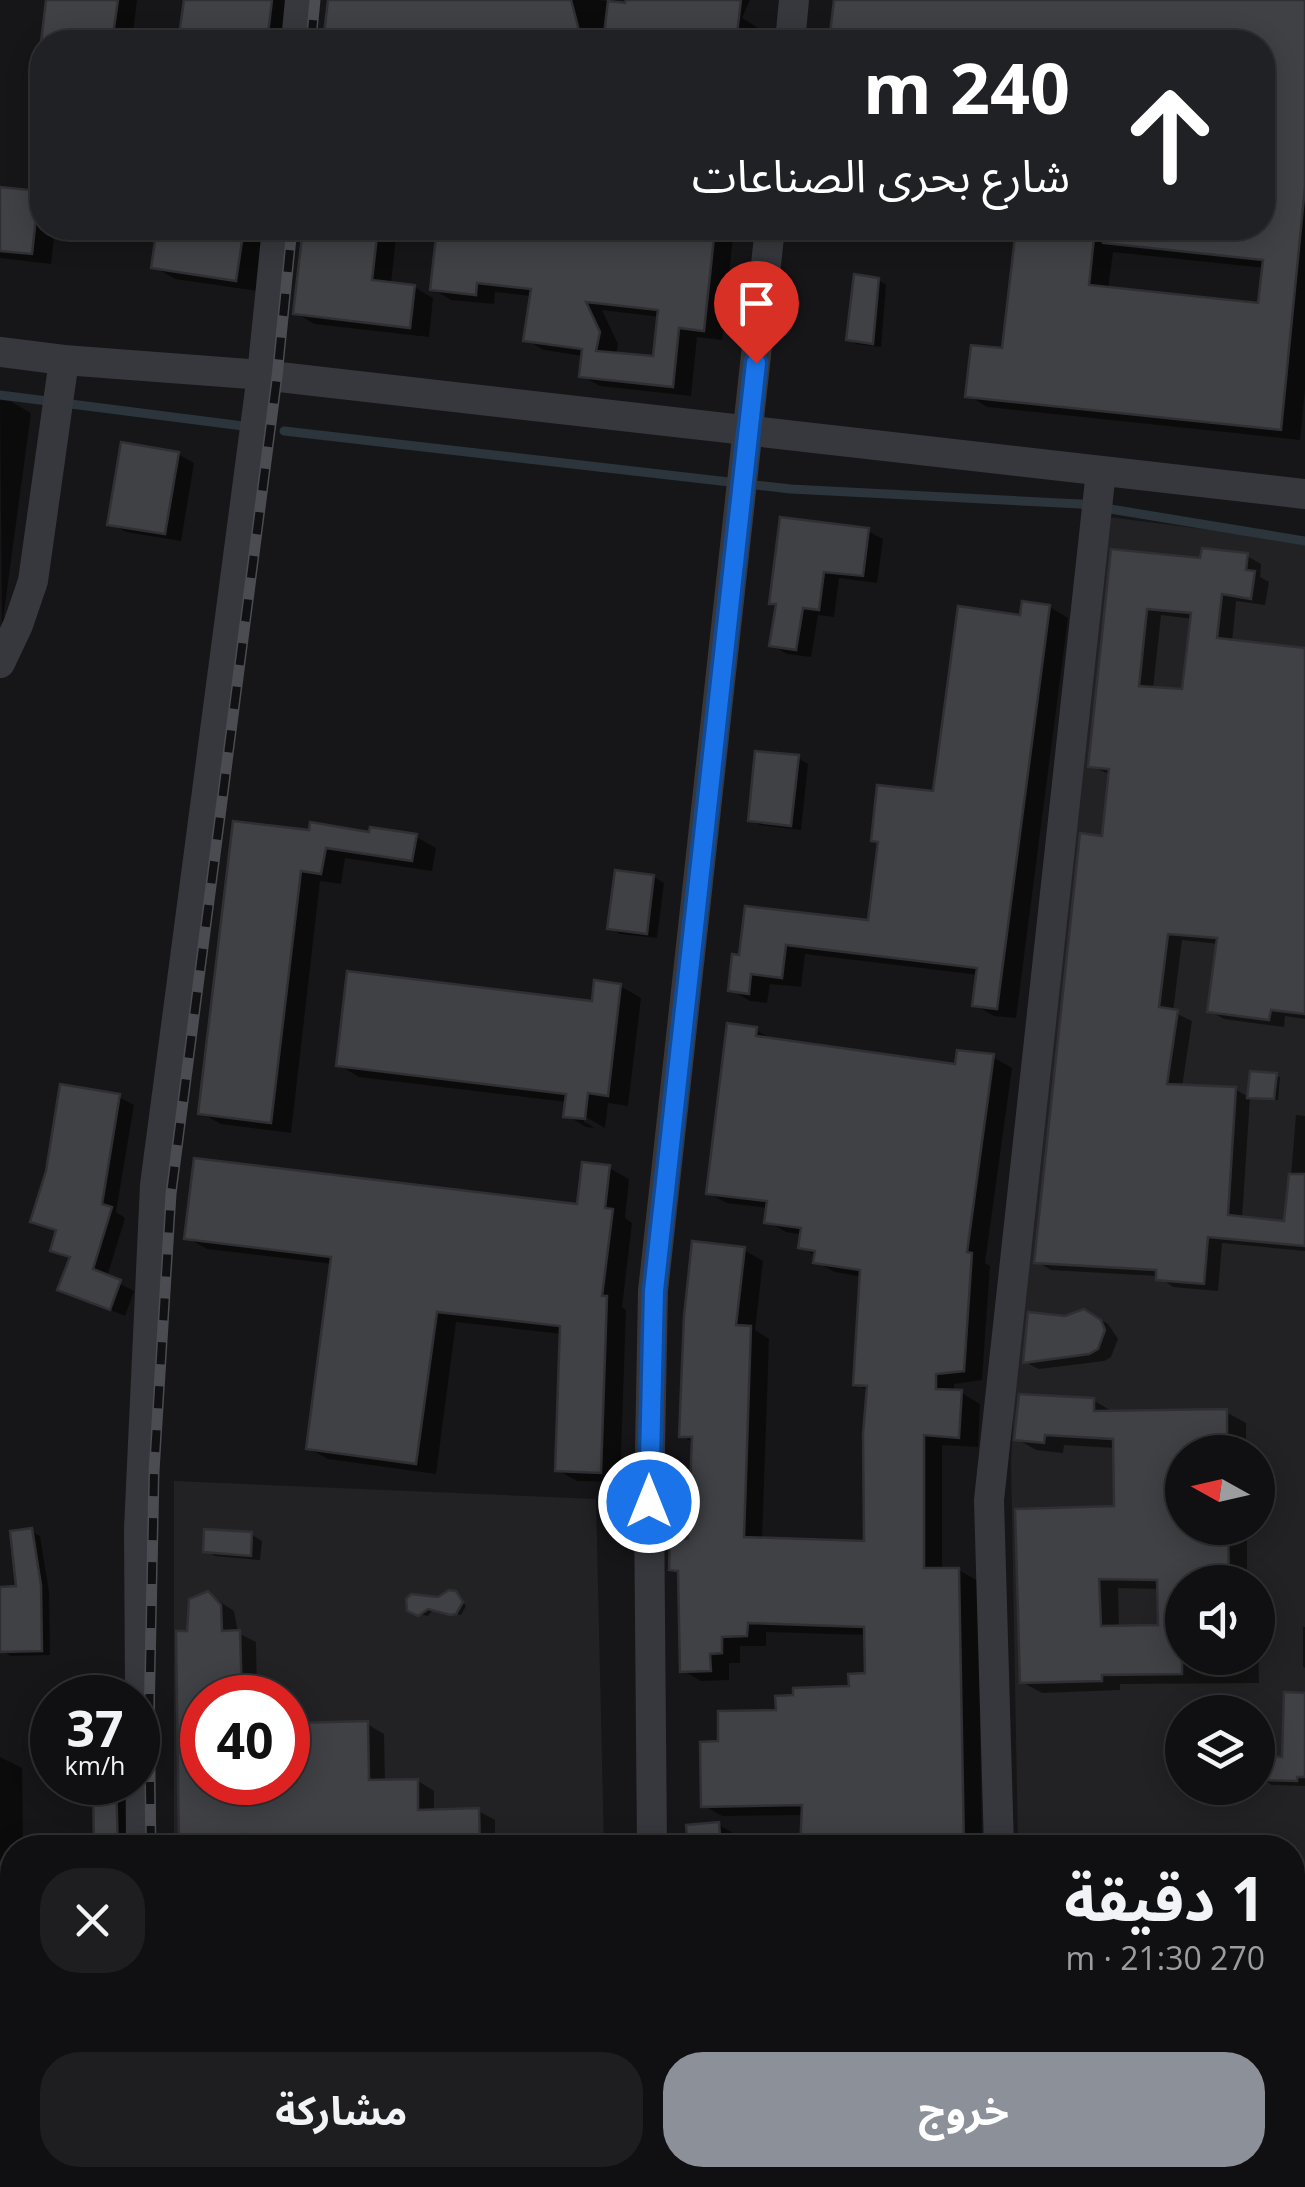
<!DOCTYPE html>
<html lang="ar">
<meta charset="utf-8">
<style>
:root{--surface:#101012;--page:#1e1e20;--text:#f1f3f6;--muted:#9c9d9f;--line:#303032;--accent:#8c9099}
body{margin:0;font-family:"Open Sans","Noto Sans Arabic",sans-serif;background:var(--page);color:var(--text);direction:rtl;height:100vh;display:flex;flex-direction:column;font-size:38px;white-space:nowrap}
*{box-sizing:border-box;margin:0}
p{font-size:32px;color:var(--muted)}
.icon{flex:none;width:55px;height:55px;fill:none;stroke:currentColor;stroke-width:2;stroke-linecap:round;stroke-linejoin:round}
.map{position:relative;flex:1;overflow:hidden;direction:ltr}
.side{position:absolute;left:0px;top:1835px;width:1305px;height:352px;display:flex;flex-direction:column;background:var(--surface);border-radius:40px 40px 0 0;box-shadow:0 5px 25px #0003,0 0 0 2px var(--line);direction:rtl}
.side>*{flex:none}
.hud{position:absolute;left:30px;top:30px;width:1245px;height:210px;border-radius:40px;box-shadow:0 5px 25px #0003,0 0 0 2px var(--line);direction:rtl;background:#202124;color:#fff;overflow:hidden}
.needle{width:65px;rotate:278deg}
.buttons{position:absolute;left:1165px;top:1435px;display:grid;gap:20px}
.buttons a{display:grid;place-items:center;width:110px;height:110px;border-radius:50%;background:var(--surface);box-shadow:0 5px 25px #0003,0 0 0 2px var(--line);font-size:50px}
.speed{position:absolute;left:30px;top:1675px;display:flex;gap:20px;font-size:50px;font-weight:700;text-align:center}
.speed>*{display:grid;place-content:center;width:130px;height:130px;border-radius:50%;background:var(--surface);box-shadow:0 5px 25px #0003,0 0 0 2px var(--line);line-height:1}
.speed small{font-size:25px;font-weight:400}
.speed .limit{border:15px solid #d22;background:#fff;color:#111}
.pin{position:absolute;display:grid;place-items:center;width:85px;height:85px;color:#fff;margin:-102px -42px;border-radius:50% 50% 50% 0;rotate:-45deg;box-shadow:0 0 10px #0007}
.pin .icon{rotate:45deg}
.me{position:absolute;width:110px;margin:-55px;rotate:0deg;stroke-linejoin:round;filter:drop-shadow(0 0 8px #0008)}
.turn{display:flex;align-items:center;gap:35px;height:210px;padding:0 40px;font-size:45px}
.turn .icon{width:130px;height:130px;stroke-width:2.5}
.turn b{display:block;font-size:70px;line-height:85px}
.round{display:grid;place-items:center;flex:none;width:105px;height:105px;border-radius:40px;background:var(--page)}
.overview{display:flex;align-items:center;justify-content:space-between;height:170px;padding:0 40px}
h1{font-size:60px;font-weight:700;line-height:75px}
.cta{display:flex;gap:20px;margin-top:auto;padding:20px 40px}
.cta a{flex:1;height:115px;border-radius:40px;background:var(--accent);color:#fff;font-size:40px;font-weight:700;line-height:115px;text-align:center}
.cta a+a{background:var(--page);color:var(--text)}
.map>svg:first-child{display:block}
.built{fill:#222225;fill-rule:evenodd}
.shadow{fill:#0007;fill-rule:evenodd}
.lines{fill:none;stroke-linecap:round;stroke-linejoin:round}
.stream{stroke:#2c353c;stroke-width:9}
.building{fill:#404145;stroke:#303034;stroke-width:2.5;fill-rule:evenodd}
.minor{stroke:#37383d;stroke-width:30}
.rail-casing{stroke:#4a4c52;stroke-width:11}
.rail{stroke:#111113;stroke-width:8;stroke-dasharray:22;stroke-linecap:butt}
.route-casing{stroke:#114b97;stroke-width:25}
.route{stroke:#1a73e8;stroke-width:18}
</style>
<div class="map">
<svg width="1305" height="2187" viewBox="0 0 1305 2187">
<rect width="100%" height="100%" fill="#161618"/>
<!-- built -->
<g class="built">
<path d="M1092 515 1305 542V2085L1293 2086 1292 1848H1018L1011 1460 1023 1215ZM1182 1452H1258V1528H1182ZM1182 1582H1258V1658H1182ZM1182 1712H1258V1788H1182Z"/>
<path d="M174 1481 596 1499 604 1847 174 1848ZM202 1698H288V1782H202Z"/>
</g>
<!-- shadow -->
<g class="shadow">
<path d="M49 0H137L132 42H43Z"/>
<path d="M186 0H292L286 42H181Z"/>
<path d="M331 0H599L707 13 705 0H750L742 18 757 27 755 42H326Z"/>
<path d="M836 0H1305V390L1300 440 987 407 968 395 1005 351 1017 241 889 228H1262V42H832ZM1113 252 1265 268 1260 306 1108 290Z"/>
<path d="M0 189 42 196V228H55L51 264 0 258Z"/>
<path d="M160 228H266L257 291 175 279 154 267Z"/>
<path d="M305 228H397L391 284 414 287 433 298 429 337 314 324 296 313Z"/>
<path d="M439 228H530L688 245 690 228H734L722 340 697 337 691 396 600 386 582 376 583 356 544 350 526 340 532 296 495 292 494 304 451 300 433 289ZM602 310 660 317 655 359 616 355 618 344Z"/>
<path d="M878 280 886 285 881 347 856 344 848 339Z"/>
<path d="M0 400 10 401 31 413 2 627Z"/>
<path d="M178 454 194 463 181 541 126 532 110 523Z"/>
<path d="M868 531 883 539 877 583 839 578 834 617 818 615 811 657 787 654 772 645 778 606 772 602Z"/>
<path d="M1114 551 1202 561 1204 551 1247 556 1261 564 1260 577 1269 582 1265 605 1236 601 1232 643 1305 651V1019L1285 1016 1284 1027 1224 1019 1210 1011 1219 944 1182 940 1173 1012 1192 1021 1182 1087 1235 1089 1250 1098 1252 1073 1280 1077 1278 1100 1250 1097 1242 1219 1287 1224 1296 1115 1305 1116V1251L1222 1243 1218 1291 1173 1287 1158 1276 1051 1270 1036 1261 1083 836 1104 838 1111 775 1091 766ZM1161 615 1193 619 1184 692 1153 689Z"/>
<path d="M1050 607 1068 618 1016 1018 994 1016 975 1005 979 975 805 954 801 987 770 984 767 1003 750 1001 731 990 741 957 747 909 870 923 880 844 874 840 936 794 1022 617Z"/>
<path d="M798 758 808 764 801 830 760 825 750 820Z"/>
<path d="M311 833 416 837 436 848 432 871 345 858 341 884 320 881 291 1133 221 1124 201 1113Z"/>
<path d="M654 877 664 883 657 938 620 934 610 928Z"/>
<path d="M620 986 641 998 628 1106 608 1103 605 1128 584 1116V1122L595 1128 586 1127 566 1115 567 1102 359 1077 339 1065 594 1004Z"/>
<path d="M756 1030 775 1041 957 1067 993 1057 1012 1068 985 1263 990 1266 982 1380 954 1384V1392L962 1393 980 1404 978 1447 942 1445V1571L959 1570 978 1581 982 1848H802L804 1815 722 1816 703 1805 720 1744 778 1712 851 1689 868 1676 867 1635 766 1632V1646H740V1663H729V1680L701 1681 682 1670 681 1574 671 1569 690 1541 694 1443 682 1436 744 1250 763 1261 755 1330 769 1339 762 1540 866 1543 869 1391 855 1383 862 1277 835 1272 816 1262V1256L801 1247 803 1235 786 1232 767 1221 769 1208 727 1203 708 1193Z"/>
<path d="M119 1097 134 1105 116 1212 125 1218 107 1277 134 1291 125 1316 60 1289 72 1259 53 1250 58 1232 33 1221Z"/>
<path d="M609 1168 629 1179 625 1218 632 1223 622 1307 626 1310 620 1482 577 1481 557 1470 562 1334 456 1322 436 1474 328 1459 308 1448 333 1264 207 1249 187 1238 580 1207Z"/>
<path d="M1093 1315 1108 1324 1118 1339 1111 1357 1104 1361 1039 1369 1025 1362 1066 1319Z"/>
<path d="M1093 1400 1113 1412H1226L1246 1423V1452H1182V1528H1247V1582H1182V1658H1258V1637L1259 1683 1120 1684V1690L1042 1693 1022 1682 1116 1508 1115 1448 1064 1445 1063 1453 1036 1450 1017 1439ZM1118 1588 1160 1589V1628H1119Z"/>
<path d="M31 1531 40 1536 49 1592 50 1655 11 1656 2 1651Z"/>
<path d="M252 1535 262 1541 260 1560 215 1556 205 1551Z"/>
<path d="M208 1594 234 1611 238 1633 256 1642 257 1698H202V1782H288V1757H298L367 1724 384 1734 385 1782 418 1781 434 1791V1812L478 1811 495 1820V1848H180L190 1634Z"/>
<path d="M455 1594 466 1606 461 1615 433 1610 428 1616 413 1613Z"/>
<path d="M1303 1627H1305V1668L1303 1667Z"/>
<path d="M1305 1695V1786L1272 1785 1262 1779 1285 1759Z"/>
<path d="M0 1757 22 1768 23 1848H12V2106H0Z"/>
<path d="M95 1782H128L136 1848H96Z"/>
<path d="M719 1825 738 1836V1848H691Z"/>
<path d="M1292 1882 1299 1886V1898H1305V1977H1301V1999H1292Z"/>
<path d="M1305 2160V2187H1276L1275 2175H1292V2161Z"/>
<path d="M1047 2175H1258L1255 2187H700V2182L973 2176 982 2182 1047 2179Z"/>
</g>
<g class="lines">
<!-- stream -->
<g class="stream">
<path d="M0 395 251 427"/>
<path d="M284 431 791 489 1080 504 1305 541"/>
</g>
</g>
<!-- building -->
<g class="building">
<path d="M46 0H118L112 42H41Z"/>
<path d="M184 0H272L267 42H178Z"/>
<path d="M328 0H571L582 42H323Z"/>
<path d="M626 0H741L736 42H603L608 1 625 3Z"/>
<path d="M834 0H1305V187L1281 430 965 397 971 345 1002 348 1016 228H1095L1089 285 1258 303 1263 260 1103 243 1104 228H1262V42H829Z"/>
<path d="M0 187 39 191 32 254 0 251Z"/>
<path d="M157 228H244L236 281 151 268Z"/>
<path d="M303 228H378L372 280 415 285 410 328 293 314Z"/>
<path d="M437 228 579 231V228H715L704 331 679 328 673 387 579 377 582 349 523 341 531 289 477 283 476 295 430 290ZM586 302 658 310 653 356 596 351 600 332Z"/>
<path d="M854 274 879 278 873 344 846 340Z"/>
<path d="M121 442 179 452 165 534 107 525Z"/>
<path d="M780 517 869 528 863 576 824 572 819 610 803 608 796 650 769 646 776 604H769Z"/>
<path d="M1202 548 1248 553 1246 570 1255 571 1251 599 1222 594 1217 638 1305 648V1014L1271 1010 1269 1020 1207 1012 1217 938 1168 934 1159 1007 1178 1010 1167 1084 1236 1087 1228 1215 1284 1221 1289 1174H1305V1246L1208 1237 1204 1284 1156 1280V1270L1034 1263 1080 833 1102 836 1109 769 1088 767 1111 549 1200 558ZM1147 609 1191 613 1182 689 1139 686Z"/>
<path d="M1022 601 1050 605 997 1009 972 1006 977 968 786 945 782 978 751 974 749 994 728 991 732 954 739 955 745 906 868 920 878 842 871 841 877 785 933 791 958 606 1020 615Z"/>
<path d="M755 751 799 755 791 826 748 821Z"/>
<path d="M233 821 309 830 310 822 369 832 370 827 417 834 412 861 326 848 321 874 301 871 271 1123 198 1114Z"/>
<path d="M615 870 654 875 647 934 607 929Z"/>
<path d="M347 971 592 1001 594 980 621 984 608 1096 588 1093 585 1119 563 1117 566 1094 336 1066Z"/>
<path d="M727 1023 757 1027 756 1036 955 1064 957 1050 994 1054 967 1252 972 1253 964 1371 936 1374V1389L962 1390 959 1438 924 1435V1568H959L964 1848H800L802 1805 701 1807 700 1742 718 1741V1711L776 1710 775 1696 793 1695V1688L849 1686 848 1674 865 1673 864 1627 748 1623 747 1636 722 1637V1653L710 1654 711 1671 680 1672 678 1571 669 1570 670 1538 688 1539 692 1437H679L684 1316 692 1241 745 1247 736 1325 751 1326 744 1537 864 1541 863 1434 867 1386 853 1385 860 1270 813 1263 815 1251 798 1248 801 1228 764 1223 767 1201 706 1194Z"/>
<path d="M1250 1071 1277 1073 1274 1099 1247 1098Z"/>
<path d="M60 1084 120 1094 102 1204 112 1207 93 1269 121 1280 110 1310 57 1290 70 1257 50 1251 56 1230 30 1222 46 1171Z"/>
<path d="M194 1158 577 1204 582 1162 610 1165 605 1208 613 1209 602 1296H607L601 1473 555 1471 560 1326 437 1312 416 1464 306 1449 331 1257 184 1239Z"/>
<path d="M1084 1309 1101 1320 1105 1330 1098 1349 1089 1354 1023 1363 1028 1312 1065 1316Z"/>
<path d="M1019 1394 1094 1398V1411L1227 1409V1452H1182V1528H1228L1229 1582H1182V1674L1102 1675V1681L1020 1683 1015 1509 1114 1506 1113 1439 1045 1435 1044 1443 1014 1440ZM1099 1579 1157 1580 1158 1625 1101 1626Z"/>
<path d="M32 1528 41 1585 42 1651 0 1652V1587L16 1586 10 1531Z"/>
<path d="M204 1529 252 1532 251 1556 203 1552Z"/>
<path d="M449 1590 456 1591 463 1602 456 1614 450 1615 428 1609 418 1616 407 1611 406 1599 411 1594 438 1597Z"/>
<path d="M208 1591 221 1605 222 1631 240 1630 242 1698H202V1782H296L295 1723 368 1721 369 1780 418 1779V1810L479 1808 480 1848H301V1839L247 1840V1848H179L176 1631H187L189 1599Z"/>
<path d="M1284 1692 1305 1693V1777H1297V1781L1260 1780 1261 1756 1282 1757Z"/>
<path d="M93 1782H116L118 1848H94Z"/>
<path d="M719 1822 721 1848H688L686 1825Z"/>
</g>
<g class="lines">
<!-- minor -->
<g class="minor">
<path d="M296 42 300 0"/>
<path d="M790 42 794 0"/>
<path d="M0 352 64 360 262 375 1305 494"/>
<path d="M0 663 18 625 33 581 64 360"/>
<path d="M141 1848 139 1529 155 1185 262 375 277 228"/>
<path d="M652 1848 649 1502 653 1291 770 228"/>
<path d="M999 1848 989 1500 1101 471"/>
<path d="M1292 2122H1305"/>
<path d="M0 2148H12"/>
<path d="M146 2175V2187"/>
<path d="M660 2175V2187"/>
<path d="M1255 2187V2175"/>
</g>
<!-- rail casing -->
<g class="rail-casing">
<g id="rail">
<path d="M311 42 315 0"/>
<path d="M151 1848 149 1723 154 1472 171 1194 277 377 292 228"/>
<path d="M158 2175 159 2187"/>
</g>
</g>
<!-- rail -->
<use href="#rail" class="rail"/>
</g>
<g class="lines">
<!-- route casing -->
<g class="route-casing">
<path id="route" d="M649 1502 654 1291 756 363"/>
</g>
<!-- route -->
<use href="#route" class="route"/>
</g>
</svg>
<div class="buttons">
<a><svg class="needle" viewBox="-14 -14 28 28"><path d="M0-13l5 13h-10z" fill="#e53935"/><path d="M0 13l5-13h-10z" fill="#9c9d9f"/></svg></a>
<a><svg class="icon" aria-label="sound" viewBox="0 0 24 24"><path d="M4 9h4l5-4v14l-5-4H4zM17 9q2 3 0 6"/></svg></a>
<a><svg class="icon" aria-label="layers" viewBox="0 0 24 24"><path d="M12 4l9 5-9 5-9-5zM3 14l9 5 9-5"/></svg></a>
</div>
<div class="speed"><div>37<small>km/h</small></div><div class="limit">40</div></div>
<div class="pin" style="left:756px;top:363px;background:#d93025"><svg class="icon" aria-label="arrive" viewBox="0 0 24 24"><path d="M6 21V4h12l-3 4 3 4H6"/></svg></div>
<svg class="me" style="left:649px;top:1502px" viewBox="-20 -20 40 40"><circle r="17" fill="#1a73e8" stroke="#fff" stroke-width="3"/><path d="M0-11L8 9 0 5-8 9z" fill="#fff"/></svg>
<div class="hud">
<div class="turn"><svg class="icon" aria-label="ahead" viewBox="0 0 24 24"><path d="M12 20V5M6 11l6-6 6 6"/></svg><div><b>240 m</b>شارع بحرى الصناعات</div></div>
</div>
<section class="side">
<div class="overview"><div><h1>1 دقيقة</h1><p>270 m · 21:30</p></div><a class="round"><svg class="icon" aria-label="close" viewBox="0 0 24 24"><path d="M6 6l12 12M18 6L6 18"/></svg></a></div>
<div class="cta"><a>خروج</a><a>مشاركة</a></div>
</section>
</div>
